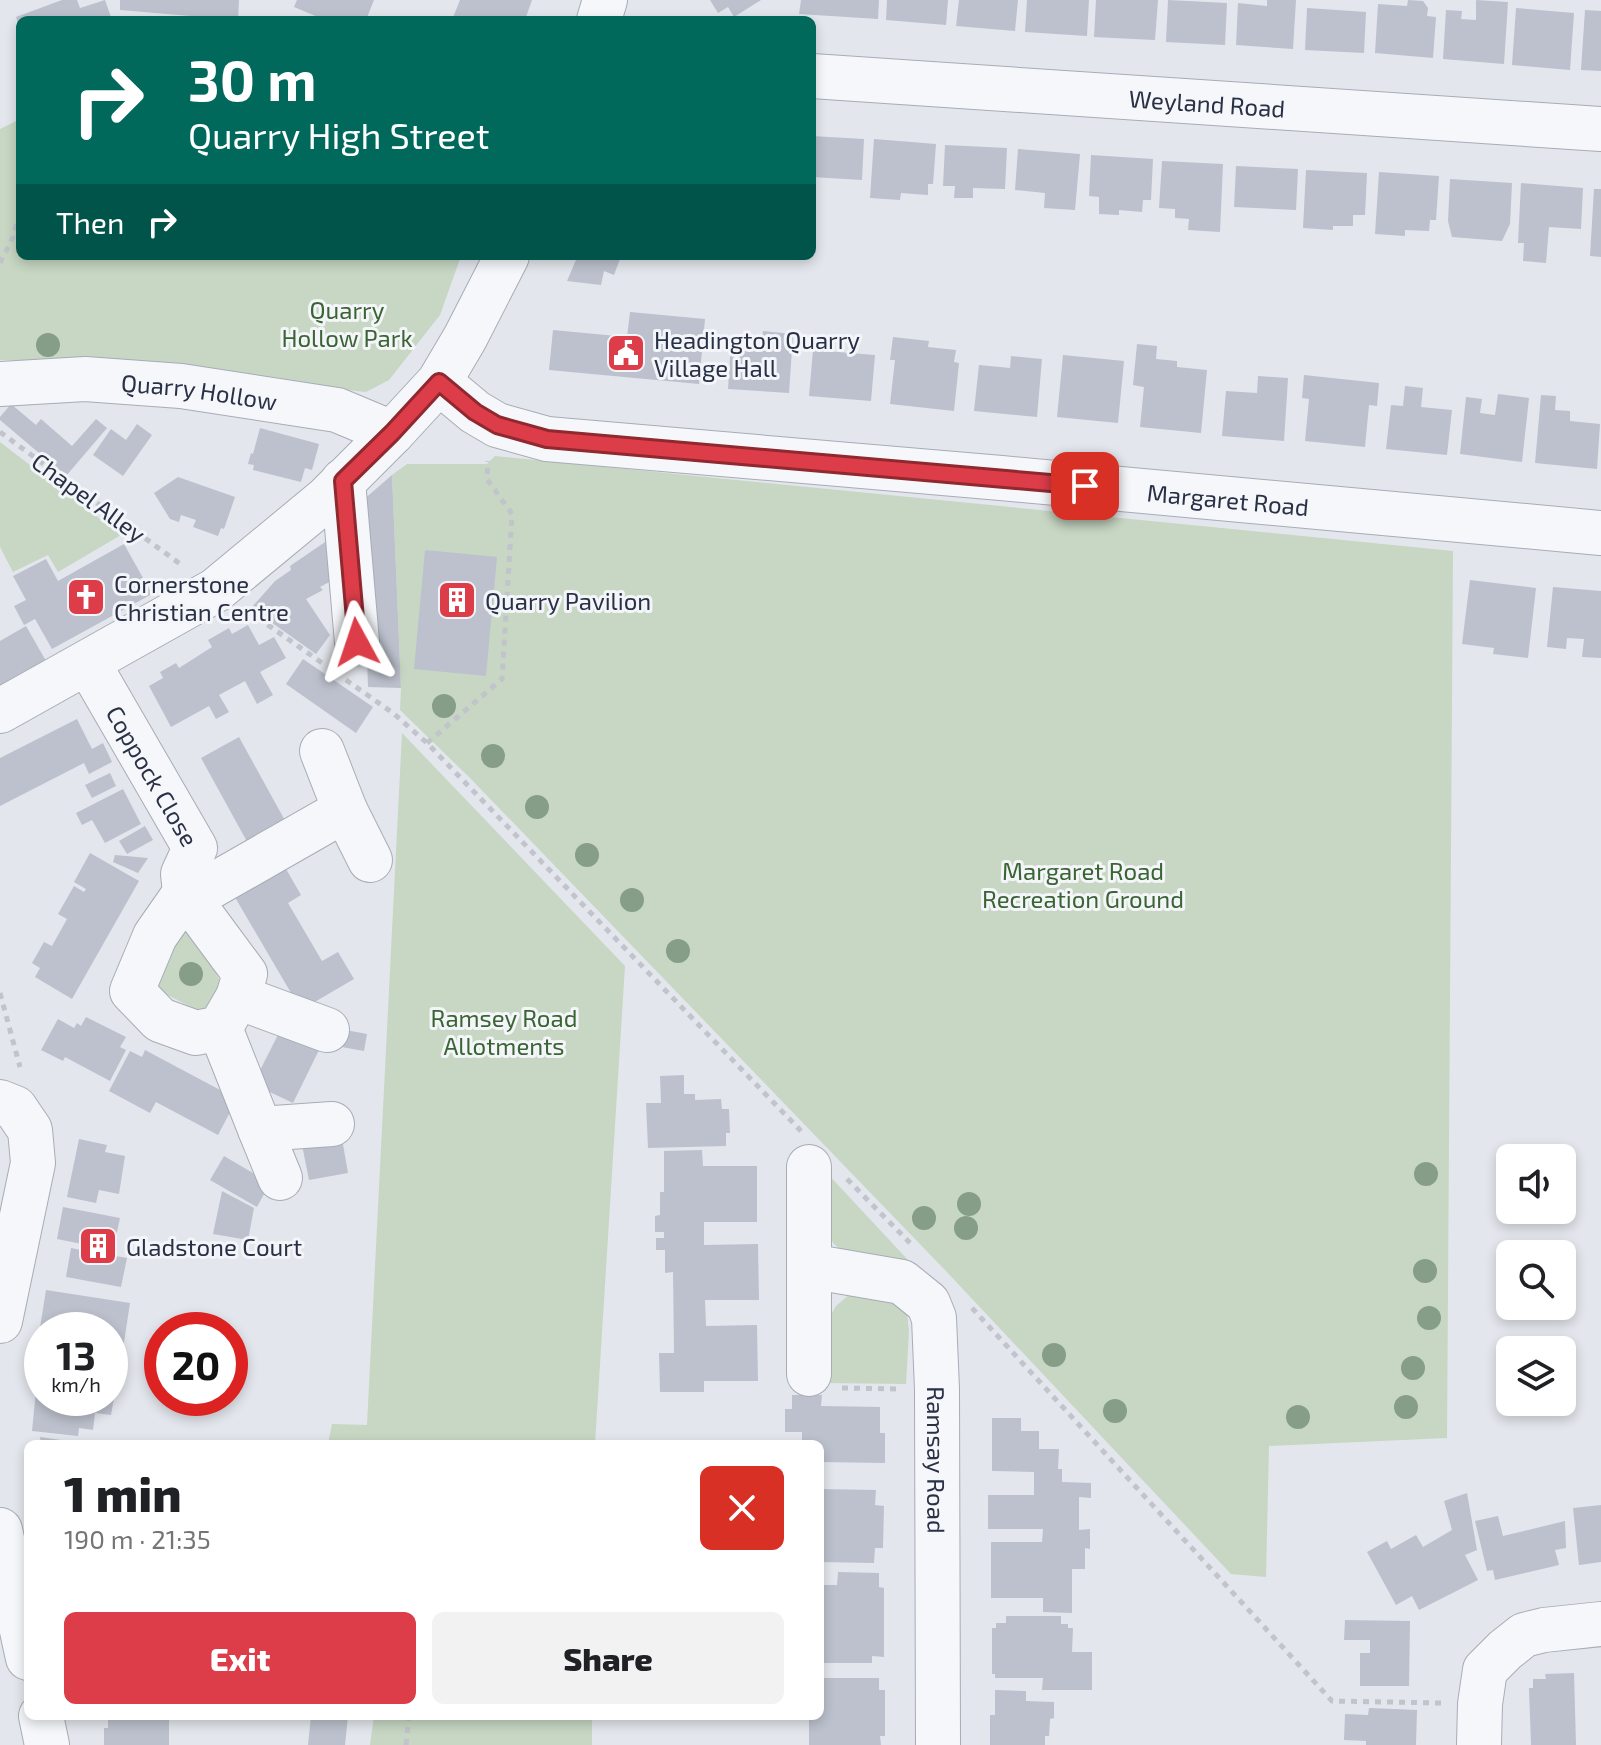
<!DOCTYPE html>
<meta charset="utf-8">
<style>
:root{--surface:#fff;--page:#f2f2f2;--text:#202124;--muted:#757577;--accent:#dc3d49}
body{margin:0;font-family:"Exo 2",sans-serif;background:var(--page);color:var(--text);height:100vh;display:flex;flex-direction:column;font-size:30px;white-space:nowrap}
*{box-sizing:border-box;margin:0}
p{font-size:26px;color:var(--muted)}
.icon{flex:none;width:44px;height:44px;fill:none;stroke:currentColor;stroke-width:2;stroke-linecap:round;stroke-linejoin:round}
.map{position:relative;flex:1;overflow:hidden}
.details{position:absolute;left:24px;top:1440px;width:800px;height:280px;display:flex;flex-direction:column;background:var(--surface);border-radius:12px;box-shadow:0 4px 12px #0003}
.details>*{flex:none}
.banner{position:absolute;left:16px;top:16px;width:800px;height:244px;border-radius:12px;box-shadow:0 4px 12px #0003;background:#00695c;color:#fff;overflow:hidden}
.tools{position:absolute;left:1496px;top:1144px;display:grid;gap:16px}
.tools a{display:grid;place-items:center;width:80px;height:80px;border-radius:12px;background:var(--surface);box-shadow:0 4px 12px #0003;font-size:40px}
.speed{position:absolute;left:24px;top:1312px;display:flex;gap:16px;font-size:40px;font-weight:700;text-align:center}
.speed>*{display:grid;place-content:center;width:104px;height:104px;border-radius:50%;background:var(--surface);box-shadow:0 4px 12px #0003;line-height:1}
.speed small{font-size:20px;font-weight:400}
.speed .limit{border:12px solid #d22;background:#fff;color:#111}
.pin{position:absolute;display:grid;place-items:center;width:68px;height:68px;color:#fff;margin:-34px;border-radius:16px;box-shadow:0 4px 12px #0006}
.me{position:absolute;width:88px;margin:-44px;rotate:355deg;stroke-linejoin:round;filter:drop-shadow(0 0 6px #0008)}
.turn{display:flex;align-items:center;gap:28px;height:168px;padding:0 40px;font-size:36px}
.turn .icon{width:104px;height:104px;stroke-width:2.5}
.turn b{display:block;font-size:56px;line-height:68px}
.then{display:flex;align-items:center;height:76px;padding:0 40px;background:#0003;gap:16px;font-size:30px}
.round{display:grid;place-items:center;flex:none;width:84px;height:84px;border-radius:12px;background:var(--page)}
.head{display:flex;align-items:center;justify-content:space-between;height:136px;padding:0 40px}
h1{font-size:48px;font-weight:800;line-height:60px}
.primary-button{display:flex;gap:16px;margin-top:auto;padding:16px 40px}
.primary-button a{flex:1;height:92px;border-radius:12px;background:var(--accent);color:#fff;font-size:32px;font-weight:800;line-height:92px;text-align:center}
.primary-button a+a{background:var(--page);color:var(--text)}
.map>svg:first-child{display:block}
.green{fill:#c7d7c3}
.building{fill:#bcc1cd}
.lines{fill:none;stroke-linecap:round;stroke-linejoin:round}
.minor-casing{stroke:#a7acb7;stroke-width:46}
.path{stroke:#c1c4cb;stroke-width:5;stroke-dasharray:6 6;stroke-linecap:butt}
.minor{stroke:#f6f7fa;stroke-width:44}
.tree{fill:#869e87}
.route-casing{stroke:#8f282f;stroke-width:20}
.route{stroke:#dc3d49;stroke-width:14}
.labels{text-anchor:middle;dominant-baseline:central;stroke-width:6;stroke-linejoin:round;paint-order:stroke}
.street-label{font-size:24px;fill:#293147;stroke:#f3f5f9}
.park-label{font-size:24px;fill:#3a6434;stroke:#f3f5f9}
.poi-label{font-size:24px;fill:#293147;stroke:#f3f5f9;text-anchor:start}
</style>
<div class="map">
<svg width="1601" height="1745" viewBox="0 0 1601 1745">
<rect width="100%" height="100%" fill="#e3e6ec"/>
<!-- green -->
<g class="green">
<path d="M20 119V256H461L440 315 389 380 366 392 64 361 0 360V129Z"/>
<path d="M0 442 121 535 58 572 48 555 13 572 0 547Z"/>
<path d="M495 456 1453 551 1447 1438 1269 1446 1266 1577 1231 1574 944 1269 470 778 400 710 401 688 392 475 407 464H487Z"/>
<path d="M402 733 625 966 595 1444H328L332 1424 367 1425Z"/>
<path d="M176 927 193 930 223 987 204 1014 168 995 151 984Z"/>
<path d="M825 1171 922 1275 849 1257 834 1244 826 1233Z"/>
<path d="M850 1294H885L907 1313 909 1331 906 1384 825 1383 826 1323 836 1306Z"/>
<path d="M374 1716H592V1745H370Z"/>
</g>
<!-- building -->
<g class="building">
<path d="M62 0H77L80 8 105 0 112 20H20V28L16 17Z"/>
<path d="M120 0H239L238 20 120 10Z"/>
<path d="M297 0H374L366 20H325L294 7Z"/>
<path d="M460 0H532L525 20H452Z"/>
<path d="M710 0H761L734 17 728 7 718 13Z"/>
<path d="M801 0H879L878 19 799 14Z"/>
<path d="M887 0H948L946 25 886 20Z"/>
<path d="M959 0H1018L1015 31 956 26Z"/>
<path d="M1027 0H1089L1087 36 1025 32Z"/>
<path d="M1096 0H1158L1155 40 1094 37Z"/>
<path d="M1168 0 1227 3 1225 45 1166 42Z"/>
<path d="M1267 0H1296L1293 49 1236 45 1238 3 1267 6Z"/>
<path d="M1408 0 1423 1 1428 8 1427 16 1436 17 1433 58 1375 53 1378 4 1407 6Z"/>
<path d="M1476 0 1508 2 1504 64 1443 59 1446 10 1462 11 1461 19 1476 20Z"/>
<path d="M1307 8 1366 12 1364 53 1305 50Z"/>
<path d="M1516 8 1574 13 1570 70 1512 65Z"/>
<path d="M1585 10 1601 11V71L1581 70Z"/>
<path d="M812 136 864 139 862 180 812 177Z"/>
<path d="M874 139 936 144 933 184H928V195L901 193 900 200 870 198Z"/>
<path d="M945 145 1007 148 1005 189 973 188V198H954L955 186H943Z"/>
<path d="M1018 149 1080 154 1075 210 1044 208 1045 193 1015 190Z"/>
<path d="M1091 155 1153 159 1151 200H1143L1142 212 1119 210V215L1099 214V197L1089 196Z"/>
<path d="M1162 161 1223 164 1220 232 1188 230 1189 219 1175 218V209L1159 208Z"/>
<path d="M1236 166 1298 169 1296 210 1234 207Z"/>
<path d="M1306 170 1367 173 1365 215H1353V226H1333V230L1303 228Z"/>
<path d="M1379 172 1439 176 1436 220H1430L1429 231 1405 230V236L1375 234Z"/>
<path d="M1450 179 1512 183 1510 224 1502 241 1452 237 1448 221Z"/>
<path d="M1521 183 1583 188 1581 229 1549 227 1546 263 1523 261 1524 243H1518Z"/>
<path d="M1594 189H1601V257L1590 256Z"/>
<path d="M575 256H621L614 275 604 271 601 285 567 281 576 260 574 259Z"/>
<path d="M630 312 705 319 699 384 549 370 553 330 627 337Z"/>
<path d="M763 331 793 334 789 393 728 389 731 343 762 346Z"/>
<path d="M893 337 929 341 928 347 956 350 954 362 959 363 954 411 890 404 895 360H890Z"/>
<path d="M1137 344 1157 346 1156 359 1177 361V367L1207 370 1201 433 1140 427 1144 387 1133 385Z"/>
<path d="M813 350 875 355 871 401 809 396Z"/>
<path d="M1063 355 1124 361 1118 423 1057 417Z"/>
<path d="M1011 356 1042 359 1037 417 974 411 979 365 1010 368Z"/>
<path d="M1304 375 1379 383 1377 406 1369 405 1365 447 1305 441 1309 399 1302 398Z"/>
<path d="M1258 376 1288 378 1284 441 1222 436 1226 391 1257 393Z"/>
<path d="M1405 386 1423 388 1421 407 1452 410 1447 455 1386 449 1391 405 1403 406Z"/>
<path d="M1498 394 1529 398 1522 462 1460 454 1466 397 1482 399 1480 413 1495 415Z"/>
<path d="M1541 395 1556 396 1555 410 1570 411V421L1600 424 1597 469 1535 463Z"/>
<path d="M11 404 36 425 41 419 72 446 96 419 107 428 66 476 0 420V417Z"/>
<path d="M137 424 152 435 123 476 93 455 111 429 126 440Z"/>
<path d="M260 428 319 444 312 470 305 468 301 482 253 470 254 465 248 464 251 453 253 454Z"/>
<path d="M392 475 401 688 368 687 362 501Z"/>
<path d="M178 477 235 497 224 529 221 528 218 536 193 527 196 520 181 515 179 522 170 519 154 493Z"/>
<path d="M331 538 344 560 328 570 335 579 320 587 323 590 306 599 330 635 316 654 251 608 275 581 291 570 290 566Z"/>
<path d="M124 544 152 594 52 649 35 619 24 625 14 606 26 600 13 576 46 559 58 581Z"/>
<path d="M425 550 497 557 486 676 414 669Z"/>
<path d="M1470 580 1536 588 1528 658 1493 654 1494 648 1462 644Z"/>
<path d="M1553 587 1601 591V658L1582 657 1584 639 1567 638 1566 649 1547 647Z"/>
<path d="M248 625 259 645 274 637 286 658 260 672 273 695 257 704 245 681 219 695 229 712 216 719 209 706 171 727 149 686 163 678 160 672 176 663 179 668 212 647 208 640 229 628 232 634Z"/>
<path d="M26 626 46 661 0 688V641Z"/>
<path d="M303 659 373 707 356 733 286 684Z"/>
<path d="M77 719 92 749 103 743 112 762 89 774 84 763 0 806V758Z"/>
<path d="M239 737 288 826 250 847 201 758Z"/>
<path d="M110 773 116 786 92 798 85 785Z"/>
<path d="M123 789 141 824 105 843 92 820 82 825 76 813Z"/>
<path d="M145 826 153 840 127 854 119 841Z"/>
<path d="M90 853 139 881 72 999 35 977 40 968 32 963 44 942 52 946 67 919 58 914 74 886 84 892 86 889 74 882Z"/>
<path d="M115 855 148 858 138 873 113 862Z"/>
<path d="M282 862 301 895 288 903 322 961 338 952 354 979 301 1010 229 887Z"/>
<path d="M86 1017 126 1037 120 1047 126 1050 110 1081 65 1057 63 1061 41 1050 58 1019 74 1028 77 1023 81 1026Z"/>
<path d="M284 1023 323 1042 293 1103 253 1084Z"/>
<path d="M340 1029 367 1034 364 1051 336 1046Z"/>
<path d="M145 1050 237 1099 218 1135 156 1102 150 1113 109 1091 130 1051 142 1057Z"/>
<path d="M684 1075V1094H695V1100L721 1099 722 1109H729L730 1133H726V1146L648 1148 646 1103H661L660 1076Z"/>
<path d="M341 1133 348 1173 309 1180 301 1140Z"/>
<path d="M79 1139 107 1145 105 1152 125 1156 119 1194 99 1190 96 1203 67 1197Z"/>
<path d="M702 1150 703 1166H757V1222H704V1245L758 1244 759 1300H705L706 1326 757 1325 758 1381H704V1392H660L659 1353H674L673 1272 665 1273V1250H656V1238H664V1232H655V1216L660 1215V1192H664V1151Z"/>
<path d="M224 1156 270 1183 257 1207 210 1180Z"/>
<path d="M222 1191 254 1208 248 1240 213 1234Z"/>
<path d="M63 1207 120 1218 113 1250 111 1249 110 1255 127 1258 121 1287 66 1277 71 1248 81 1250 82 1244 57 1239Z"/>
<path d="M46 1290 130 1303 121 1362 110 1361V1330H42V1361L35 1359Z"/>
<path d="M37 1380 42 1381V1398H114L111 1415 95 1413 93 1430 79 1428 78 1436 32 1431Z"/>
<path d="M792 1395H822L821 1406 880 1407V1433H885V1463L820 1462V1444H802V1432H785V1409H792Z"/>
<path d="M992 1418H1021V1431H1039V1449H1059L1058 1469H1062V1482L1091 1483V1498L1079 1497V1530L1090 1529V1549L1085 1548V1569H1072V1613L1043 1612V1598H991V1542H1042L1043 1529H988V1495H1034V1472L992 1471Z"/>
<path d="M40 1437 75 1442V1444H41Z"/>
<path d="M820 1489 876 1490 875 1505 884 1506 883 1548H875L874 1563 820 1562Z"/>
<path d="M1467 1493 1477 1550 1465 1555 1478 1580 1419 1610 1412 1596 1396 1605 1367 1552 1387 1541 1391 1549 1416 1535 1423 1547 1452 1530 1444 1501Z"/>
<path d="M1601 1505V1562L1579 1565 1573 1508Z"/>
<path d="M1498 1516 1503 1536 1565 1521 1566 1548 1555 1550 1559 1565 1495 1580 1493 1570 1487 1571 1475 1521Z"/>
<path d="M838 1572 879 1573V1587L884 1588V1657L872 1656V1663H820V1585H837Z"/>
<path d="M1006 1616H1061V1624H1068V1628H1073L1072 1652H1092V1690H1042L1043 1678H995V1674H992V1628H996V1623H1006Z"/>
<path d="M1345 1620 1410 1621 1409 1686H1360V1653H1370V1640H1344Z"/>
<path d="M1574 1673 1576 1745H1531L1529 1688H1533V1679H1546L1545 1674Z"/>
<path d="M820 1678H879V1690H885V1736H880L881 1745H809V1716H820Z"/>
<path d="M995 1690 1026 1691V1701L1054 1702V1718L1050 1719 1049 1736H1045V1745H990V1715H995Z"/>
<path d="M1369 1708 1417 1710 1416 1745H1366V1741L1344 1740 1345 1714 1368 1715Z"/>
<path d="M108 1716H169V1745H104V1728H108Z"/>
<path d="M311 1716H348L345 1745H308Z"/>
</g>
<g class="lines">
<!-- minor casing -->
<g class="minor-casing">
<g id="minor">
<path d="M599 20 605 0"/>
<path id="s1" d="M812 76 1601 129"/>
<path id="s2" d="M439 382 475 412 497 425 547 439 1001 478 1601 533"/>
<path id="s3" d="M0 384 85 379 181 386 337 410 392 433"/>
<path d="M343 481 357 642"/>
<path id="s4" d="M88 663 195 848 183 874 185 893 245 974 238 997 220 1028 196 1033 160 1020 132 991 155 936 185 893"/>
<path d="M0 711 216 590 326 499 392 433 439 382 465 338 507 256"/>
<path d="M345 810 370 860"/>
<path d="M189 899 345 810 322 751"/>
<path d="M238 997 327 1030"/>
<path d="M220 1028 260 1129 332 1124"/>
<path d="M0 1102 15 1108 30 1130 33 1163 0 1321"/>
<path d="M260 1129 280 1178"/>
<path id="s5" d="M809 1266 902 1282 928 1303 934 1318 937 1389 938 1745"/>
<path d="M809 1374V1167"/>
<path d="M0 1530 28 1658"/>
<path d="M41 1716 47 1745"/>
<path d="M1479 1745 1480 1704 1485 1670 1505 1650 1524 1635 1544 1630 1601 1624"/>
</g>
</g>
<!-- path -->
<g class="path">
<path d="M0 263 13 237 20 212"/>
<path d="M0 432 183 566"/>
<path d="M248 611 325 665"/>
<path d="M346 680 393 713 427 743 801 1131"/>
<path d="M427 743 502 679 512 514 487 479 488 461"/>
<path d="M0 993 20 1067"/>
<path d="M847 1179 910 1243"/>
<path d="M972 1308 1332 1701 1441 1703"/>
<path d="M842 1388 900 1389"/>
<path d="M406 1745 409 1716"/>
</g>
<!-- minor -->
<use href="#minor" class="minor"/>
</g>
<!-- trees -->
<g class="tree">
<circle cx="48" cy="345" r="12"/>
<circle cx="444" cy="706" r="12"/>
<circle cx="493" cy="756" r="12"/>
<circle cx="537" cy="807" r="12"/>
<circle cx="587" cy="855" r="12"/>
<circle cx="632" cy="900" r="12"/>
<circle cx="678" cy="951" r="12"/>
<circle cx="191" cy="974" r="12"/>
<circle cx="1426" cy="1174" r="12"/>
<circle cx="969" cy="1204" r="12"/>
<circle cx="924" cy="1218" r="12"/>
<circle cx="966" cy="1228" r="12"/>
<circle cx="1425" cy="1271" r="12"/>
<circle cx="1429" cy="1318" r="12"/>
<circle cx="1054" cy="1355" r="12"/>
<circle cx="1413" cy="1368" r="12"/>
<circle cx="1406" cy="1407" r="12"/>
<circle cx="1115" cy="1411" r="12"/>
<circle cx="1298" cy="1417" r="12"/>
</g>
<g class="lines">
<!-- route casing -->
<g class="route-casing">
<path id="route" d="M357 642 343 481 392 433 439 382 475 412 497 425 547 439 1085 486"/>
</g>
<!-- route -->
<use href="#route" class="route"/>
</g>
<!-- icons -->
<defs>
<g id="civic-square" transform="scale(2)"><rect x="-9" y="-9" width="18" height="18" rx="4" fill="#dc3d49" stroke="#f3f5f9"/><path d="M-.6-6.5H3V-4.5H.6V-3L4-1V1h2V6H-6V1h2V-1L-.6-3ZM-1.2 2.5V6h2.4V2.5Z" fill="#fff"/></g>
<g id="church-square" transform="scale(2)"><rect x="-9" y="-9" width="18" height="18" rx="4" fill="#dc3d49" stroke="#f3f5f9"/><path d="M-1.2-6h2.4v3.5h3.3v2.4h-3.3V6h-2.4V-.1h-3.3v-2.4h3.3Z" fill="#fff"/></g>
<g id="building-square" transform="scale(2)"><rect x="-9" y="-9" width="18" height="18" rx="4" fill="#dc3d49" stroke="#f3f5f9"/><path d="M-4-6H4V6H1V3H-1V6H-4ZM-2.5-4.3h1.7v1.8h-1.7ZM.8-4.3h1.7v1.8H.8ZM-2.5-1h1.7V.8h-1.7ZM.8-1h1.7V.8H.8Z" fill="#fff"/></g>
</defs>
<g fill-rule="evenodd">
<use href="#civic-square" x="626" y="353"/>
<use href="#church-square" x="86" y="597"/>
<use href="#building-square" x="457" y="600"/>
<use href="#building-square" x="98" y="1246"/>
</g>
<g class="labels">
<!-- street labels -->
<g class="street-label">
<text stroke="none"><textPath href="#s1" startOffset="396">Weyland Road</textPath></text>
<text stroke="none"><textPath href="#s3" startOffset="200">Quarry Hollow</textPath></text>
<text transform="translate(89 497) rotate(36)">Chapel Alley</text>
<text stroke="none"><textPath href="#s2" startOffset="808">Margaret Road</textPath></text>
<text stroke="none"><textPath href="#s4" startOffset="130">Coppock Close</textPath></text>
<text stroke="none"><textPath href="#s5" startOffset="286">Ramsay Road</textPath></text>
</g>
<!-- park labels -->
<g class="park-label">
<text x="347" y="309">Quarry<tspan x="347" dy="28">Hollow Park</tspan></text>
<text x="1083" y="870">Margaret Road<tspan x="1083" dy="28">Recreation Ground</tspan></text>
<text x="504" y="1017">Ramsey Road<tspan x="504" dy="28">Allotments</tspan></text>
</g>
<!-- poi labels -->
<g class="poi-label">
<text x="654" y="339">Headington Quarry<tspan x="654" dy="28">Village Hall</tspan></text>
<text x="114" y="583">Cornerstone<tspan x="114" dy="28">Christian Centre</tspan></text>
<text x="485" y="600">Quarry Pavilion</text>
<text x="126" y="1246">Gladstone Court</text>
</g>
</g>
</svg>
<div class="tools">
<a><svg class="icon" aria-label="sound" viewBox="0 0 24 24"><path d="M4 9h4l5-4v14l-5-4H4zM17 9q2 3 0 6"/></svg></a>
<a><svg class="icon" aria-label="search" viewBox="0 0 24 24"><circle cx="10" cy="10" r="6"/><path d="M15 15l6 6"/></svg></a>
<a><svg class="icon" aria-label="layers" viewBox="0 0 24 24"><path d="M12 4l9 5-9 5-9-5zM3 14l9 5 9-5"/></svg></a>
</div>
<div class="speed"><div>13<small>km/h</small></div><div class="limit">20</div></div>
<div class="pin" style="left:1085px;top:486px;background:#d93025"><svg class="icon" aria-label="arrive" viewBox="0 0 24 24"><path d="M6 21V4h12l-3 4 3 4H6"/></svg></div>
<svg class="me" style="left:357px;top:642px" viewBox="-20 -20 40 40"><path d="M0-17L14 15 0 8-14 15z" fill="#dc3d49" stroke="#fff" stroke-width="4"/></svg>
<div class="banner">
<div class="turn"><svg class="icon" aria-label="right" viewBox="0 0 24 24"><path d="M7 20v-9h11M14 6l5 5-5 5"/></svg><div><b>30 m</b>Quarry High Street</div></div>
<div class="then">Then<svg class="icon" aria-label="right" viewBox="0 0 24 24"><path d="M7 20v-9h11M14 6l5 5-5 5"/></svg></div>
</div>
<section class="details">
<div class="head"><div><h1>1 min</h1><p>190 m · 21:35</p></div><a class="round" style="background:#d93025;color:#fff"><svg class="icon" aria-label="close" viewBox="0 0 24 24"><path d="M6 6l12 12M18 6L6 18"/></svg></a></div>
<div class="primary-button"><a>Exit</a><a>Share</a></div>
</section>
</div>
